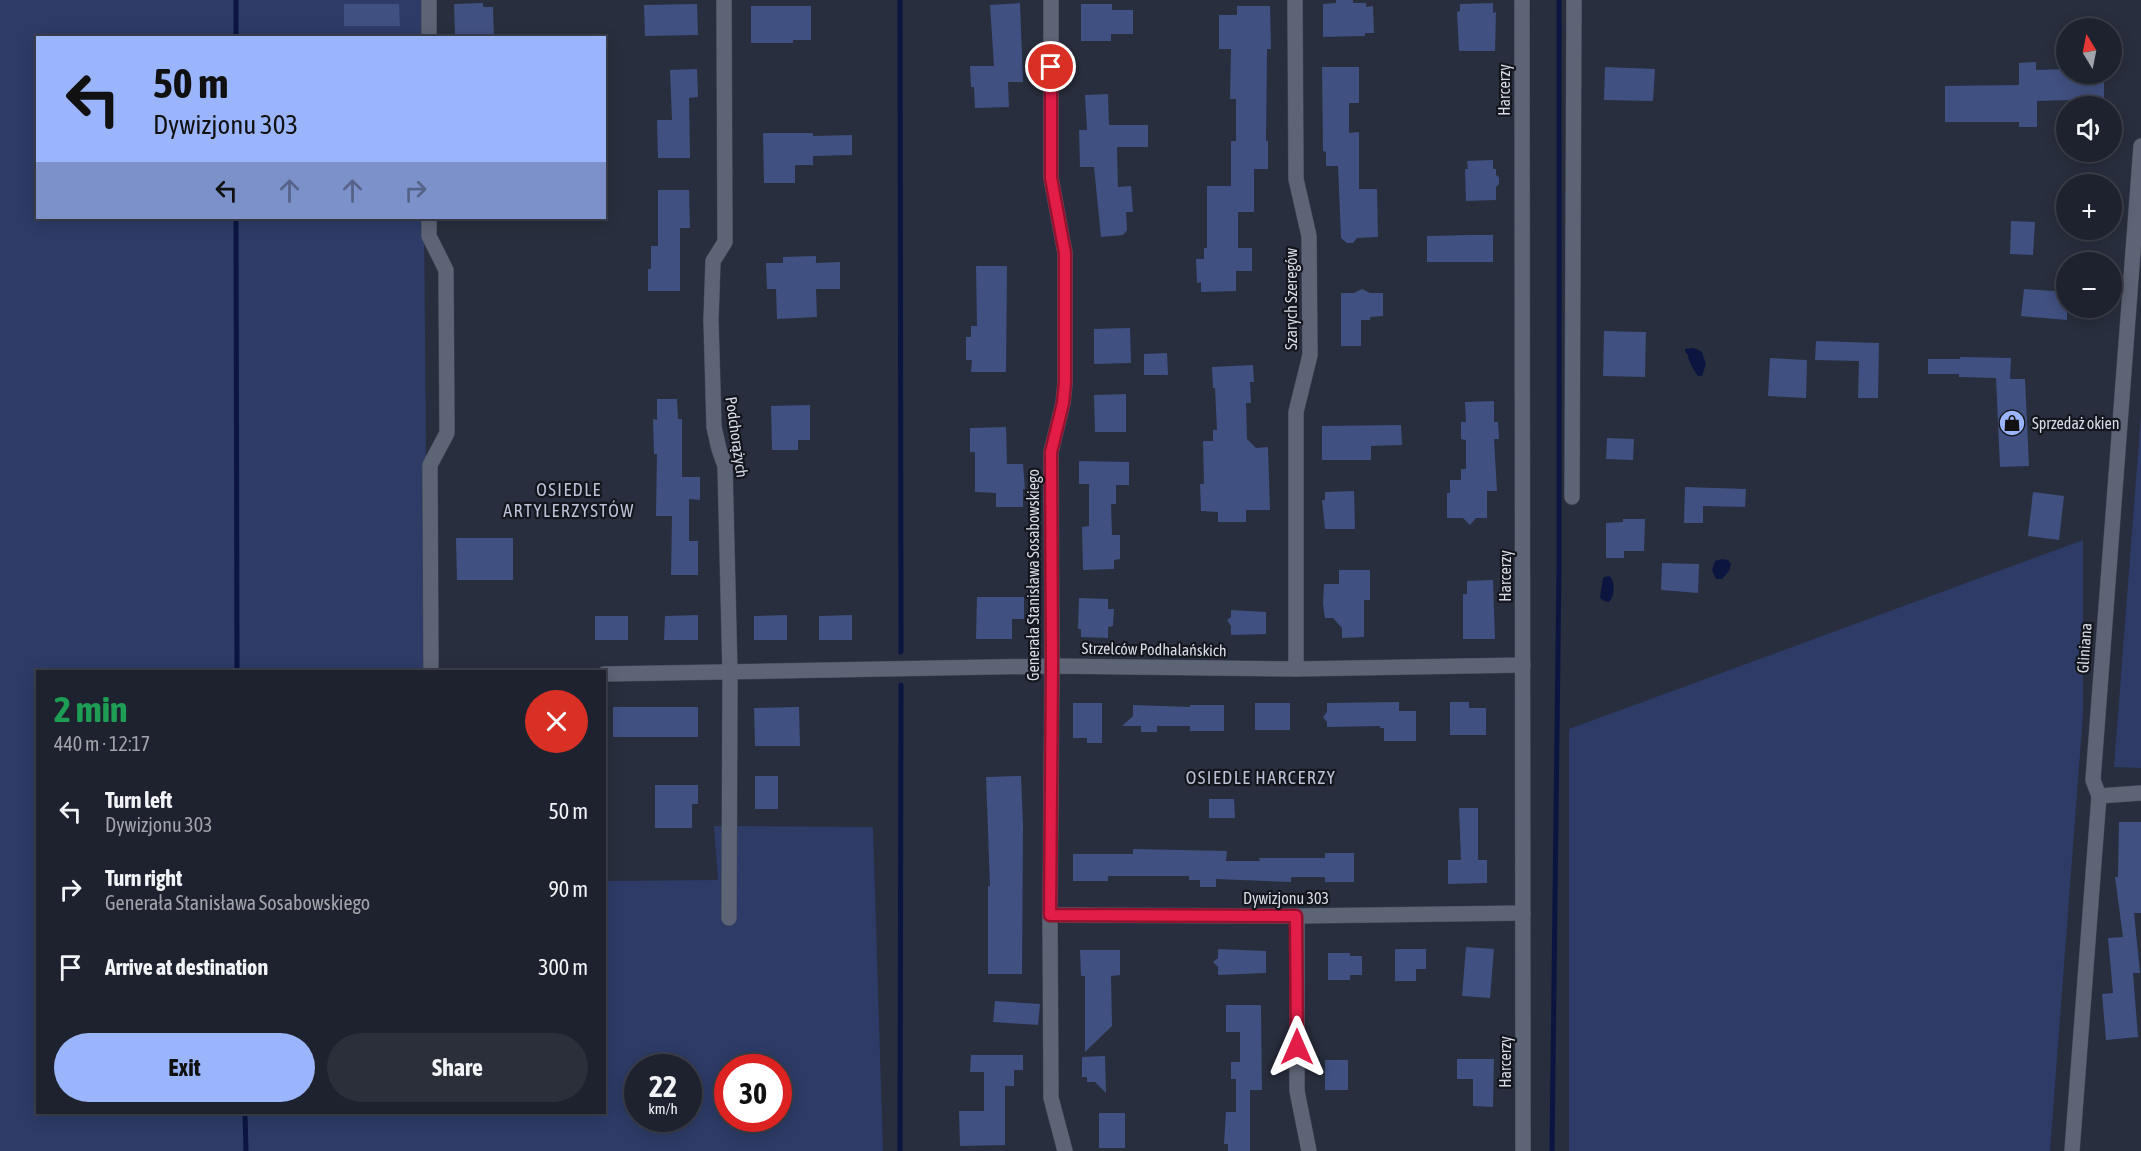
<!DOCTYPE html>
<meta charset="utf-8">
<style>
:root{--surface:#1e222e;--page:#2b2f3a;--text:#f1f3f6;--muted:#a1a4aa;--line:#3c3f4a;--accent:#9bb5fd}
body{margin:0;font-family:"Asap Condensed",sans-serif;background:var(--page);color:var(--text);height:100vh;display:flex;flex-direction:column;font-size:22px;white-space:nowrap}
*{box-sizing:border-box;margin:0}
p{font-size:20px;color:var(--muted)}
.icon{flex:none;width:33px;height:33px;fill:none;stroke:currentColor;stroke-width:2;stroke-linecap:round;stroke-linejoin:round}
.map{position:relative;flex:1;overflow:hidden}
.sheet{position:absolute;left:36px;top:670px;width:570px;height:444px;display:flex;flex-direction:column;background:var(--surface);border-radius:0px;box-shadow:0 3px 15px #0003,0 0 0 2px var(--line)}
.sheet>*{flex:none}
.banner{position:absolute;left:36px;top:36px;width:570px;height:183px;border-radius:0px;box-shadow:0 3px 15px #0003,0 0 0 2px var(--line);background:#9bb5fd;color:#111;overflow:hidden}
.needle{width:39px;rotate:350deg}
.controls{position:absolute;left:2056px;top:18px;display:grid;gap:12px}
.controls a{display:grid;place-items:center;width:66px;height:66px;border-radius:50%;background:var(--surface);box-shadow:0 3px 15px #0003,0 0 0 2px var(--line);font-size:30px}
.speed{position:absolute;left:624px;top:1054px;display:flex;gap:12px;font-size:30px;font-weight:700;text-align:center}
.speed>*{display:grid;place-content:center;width:78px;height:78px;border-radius:50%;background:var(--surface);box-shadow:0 3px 15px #0003,0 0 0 2px var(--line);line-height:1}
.speed small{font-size:15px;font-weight:400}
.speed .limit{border:9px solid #d22;background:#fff;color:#111}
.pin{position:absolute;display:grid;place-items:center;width:51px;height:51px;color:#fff;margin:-26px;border:3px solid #fff;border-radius:50%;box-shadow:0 2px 6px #0007}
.me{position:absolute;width:66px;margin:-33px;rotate:0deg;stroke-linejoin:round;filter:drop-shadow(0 0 4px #0008)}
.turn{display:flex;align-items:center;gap:21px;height:126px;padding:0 18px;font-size:27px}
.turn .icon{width:78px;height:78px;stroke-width:2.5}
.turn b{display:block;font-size:42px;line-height:51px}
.lanes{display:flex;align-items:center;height:57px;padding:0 18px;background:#0003;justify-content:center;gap:30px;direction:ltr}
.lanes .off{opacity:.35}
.round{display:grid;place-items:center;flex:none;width:63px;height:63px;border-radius:32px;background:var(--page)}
.overview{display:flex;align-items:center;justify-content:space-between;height:102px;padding:0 18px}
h1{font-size:36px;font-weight:700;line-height:45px;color:#1e9e55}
.action{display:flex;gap:12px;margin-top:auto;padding:12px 18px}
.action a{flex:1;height:69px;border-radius:36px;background:var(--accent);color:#111;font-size:24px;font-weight:700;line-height:69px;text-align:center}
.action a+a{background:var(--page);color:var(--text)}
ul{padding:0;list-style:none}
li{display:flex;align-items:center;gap:18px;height:78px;padding:0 18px}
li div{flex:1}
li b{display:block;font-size:22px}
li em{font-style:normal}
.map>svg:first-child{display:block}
.green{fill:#2d3b66;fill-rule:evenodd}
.water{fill:#0b1540}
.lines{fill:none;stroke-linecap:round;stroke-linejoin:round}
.stream{stroke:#0b1540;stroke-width:5}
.building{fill:#405080}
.minor-casing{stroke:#444956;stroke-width:16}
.minor{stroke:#5d6476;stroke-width:15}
.route-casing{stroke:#92132f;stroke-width:15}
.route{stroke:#e11d48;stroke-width:10}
.labels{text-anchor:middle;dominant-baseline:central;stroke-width:4.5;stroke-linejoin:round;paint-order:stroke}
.street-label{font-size:16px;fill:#d7dbe5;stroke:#14161d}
.poi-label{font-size:16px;fill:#d7dbe5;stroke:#14161d;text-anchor:start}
.neighbourhood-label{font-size:18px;letter-spacing:1.5px;fill:#bbc2d6;stroke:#14161d}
</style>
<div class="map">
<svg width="2141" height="1151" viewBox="0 0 2141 1151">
<rect width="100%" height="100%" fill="#282e3d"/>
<!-- green -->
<g class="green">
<path d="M0 0H423V37L38 38V218H424L428 672H38V1113H604L605 881 718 880 714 826 873 827 883 1151H0ZM638 1068H688V1119H638ZM728 1068H778V1119H728Z"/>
<path d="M2141 414V768L2114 767Z"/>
<path d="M2083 540V714L2050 1151H1569V729Z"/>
</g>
<!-- water -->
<g class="water">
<path d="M1694 348 1702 352 1706 364 1702 376H1698C1695 372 1688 361 1688 355L1685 352V349Z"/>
<path d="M1722 559 1728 560 1731 564 1729 571 1722 579H1716L1712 570 1715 561Z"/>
<path d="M1608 576 1611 577C1615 585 1615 595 1609 602L1604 601 1600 598 1603 578Z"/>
</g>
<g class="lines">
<!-- stream -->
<g class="stream">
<path d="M236 0V38"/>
<path d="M900 0 901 652"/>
<path d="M236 218 237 672"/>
<path d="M245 1113 246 1151"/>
<path d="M900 1151 901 685"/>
<path d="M1552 1151 1559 568V0"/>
</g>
</g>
<!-- building -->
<g class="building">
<path d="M1336 0H1353V3H1366V7L1373 6 1374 33H1365V36L1323 37V4L1336 3Z"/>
<path d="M483 3V7H493L494 38H465V35H455L454 4Z"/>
<path d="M1020 3 1023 82H1008L1009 107 975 108 974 87H971L970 66H994L990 5Z"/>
<path d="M1493 3V13L1496 12 1495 51H1459L1457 12 1460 11V4Z"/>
<path d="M344 4H399L400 26H344Z"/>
<path d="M697 4 698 35 645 36 644 5Z"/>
<path d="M1081 4H1112V10H1133V34H1111V41H1081Z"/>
<path d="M751 6H811V40H793V43H751Z"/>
<path d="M1237 6H1270L1271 49H1267L1266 141H1268V169H1254V212H1238V248H1252V271H1236V291L1201 292V282L1197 283 1196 259H1204V248H1207V186H1231V141H1236V99H1230L1231 49H1219V15H1237Z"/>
<path d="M2036 62V70L2067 69V74H2104V99L2037 101V127H2019V122H1945V86L2019 85V63Z"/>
<path d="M1322 67H1359V103H1349V133L1359 132V189H1377L1378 237 1357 238 1353 243H1347L1341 238 1338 166H1326V152L1323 151Z"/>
<path d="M1605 67 1655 69 1653 101 1604 100Z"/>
<path d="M697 69 698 97 689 98 690 158H658L657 120H672L670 70Z"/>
<path d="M1108 94 1109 125H1148V147H1117L1118 187 1131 186 1133 212H1126L1127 230 1123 235 1101 237 1094 167H1080L1079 130H1087L1085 95Z"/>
<path d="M763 133H813V136L852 135V155L813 156V165H795V183H764Z"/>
<path d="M1493 160V169H1496V175L1499 177V184L1496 187V200L1466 201 1465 169H1468L1467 161Z"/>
<path d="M658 190H689L690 228H680V291H648V269H651V246H658Z"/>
<path d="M2011 221 2035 222 2033 255 2010 254Z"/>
<path d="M1469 235H1493V262H1427V236Z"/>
<path d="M816 256V263L840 262V289H816L817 317 777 319 776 289H767L766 263H783V257Z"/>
<path d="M976 266H1007L1006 372H971L972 360H966V337H971V326H977Z"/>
<path d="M1362 289 1370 293H1383V316L1370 317V320H1361V346H1341V293H1354Z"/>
<path d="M2024 289 2067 292V320L2021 316Z"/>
<path d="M1130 328 1131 363 1094 364V329Z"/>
<path d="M1604 331 1646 332 1645 377 1603 376Z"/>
<path d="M1816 341 1879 343 1878 398H1858L1859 361 1815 360Z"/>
<path d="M1167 353 1168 375H1144V354Z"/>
<path d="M1960 357 2011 358 2010 379H2025L2029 466 2000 467 1996 378 1959 377V374H1928V359H1960Z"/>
<path d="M1770 358 1807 360 1806 398 1768 396Z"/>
<path d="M1253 365 1254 382H1250L1251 403H1246L1247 439 1256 448 1268 447 1270 510H1246V522H1218V512L1201 511 1200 484H1204L1203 441H1213V430H1217L1215 388H1213L1212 367Z"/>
<path d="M1126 394V432H1095L1094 395Z"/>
<path d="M657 399H677L678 419H682V477H700V500L689 499V541H698V575H671L672 516H656L657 454H654L653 419 657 420Z"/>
<path d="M1494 401V422H1498L1499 439H1494L1497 491H1487V518H1476L1470 525 1463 518H1447V493H1450V480H1461V469H1466V440L1461 439V422H1466L1465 402Z"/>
<path d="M810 405V440H798V450H772L771 406Z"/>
<path d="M1401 425 1402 445 1371 446V460H1322V426Z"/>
<path d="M1006 427 1007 464H1023L1025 489H1023V507H996V493L975 492V452H970V428Z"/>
<path d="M1607 438 1634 439 1633 460 1606 459Z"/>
<path d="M1079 461 1129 462V485H1116V504H1111L1112 535H1120V559L1114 560V569L1083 570 1082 527 1089 526V484H1079Z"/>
<path d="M1685 487 1746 489 1745 507 1703 506V523H1684Z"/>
<path d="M1354 491 1355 529H1325L1322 500H1325V492Z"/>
<path d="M2033 492 2064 496 2059 540 2028 536Z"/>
<path d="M1623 519H1645L1644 551H1624V558H1606V523L1623 522Z"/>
<path d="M456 538H513V580H457Z"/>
<path d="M1662 563 1699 564 1698 593 1661 590Z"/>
<path d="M1339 570H1370V600H1364V637L1342 638V628L1333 618H1325L1323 604 1324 584H1339Z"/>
<path d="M1493 580 1495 639H1463V594H1467V581Z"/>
<path d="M977 597H1024V619H1012V639H976Z"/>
<path d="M1079 598 1108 599V609H1114L1113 626 1108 627V638L1081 637V629H1078Z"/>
<path d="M1231 610 1266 612V634L1231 635V626L1227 620 1231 617Z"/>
<path d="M698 615V640H664L665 616Z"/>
<path d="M787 615V640H754V616Z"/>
<path d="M852 615V640H819V616Z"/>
<rect x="595" y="616" width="33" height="24"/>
<path d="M1399 702V711H1416V741H1384V728H1380V726L1327 727V722L1323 717 1327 712V703Z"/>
<path d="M1450 702H1469V708H1486V735H1450Z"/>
<path d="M1073 703H1102V743H1087V738H1073Z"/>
<rect x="1255" y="703" width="35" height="27"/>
<path d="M1133 705 1190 707V705H1224V731H1190V726H1157V732H1141V726H1122L1133 716Z"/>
<rect x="613" y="707" width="85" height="30"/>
<path d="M799 707 800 746H755L754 708Z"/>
<rect x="755" y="776" width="23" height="33"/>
<path d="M1021 776 1023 825 1022 974H988V886H990L986 777Z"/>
<path d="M655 785H698V804H692V828H655Z"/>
<path d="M1209 799H1234L1235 818H1209Z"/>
<path d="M1459 808H1478V860H1487V883L1448 884V860H1461Z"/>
<path d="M2119 822H2141V913H2134L2140 973H2133L2138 1037 2106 1040 2102 994 2113 993 2108 938 2123 937 2115 877H2118Z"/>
<path d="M1133 849 1227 851 1226 861H1260L1259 858H1325V853H1354V882H1325V877H1291V882L1216 879V887H1200V880H1189V876H1108V881H1073V854H1133Z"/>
<path d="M1466 947 1494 949 1490 998 1462 996Z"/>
<path d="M1218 949 1266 951V973L1218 975V967L1213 962 1218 958Z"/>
<path d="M1395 949H1426V969H1416V981H1395Z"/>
<path d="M1080 950H1120V975L1111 976 1112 1026 1085 1052V976H1081Z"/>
<path d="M1328 953H1350V956H1362V975H1350V980H1328Z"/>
<path d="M995 1001 1040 1004 1038 1025 993 1022Z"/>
<path d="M1226 1005H1261L1262 1090H1250V1151H1228V1144H1224L1226 1112H1236V1079H1231V1062H1240V1032H1226Z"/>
<path d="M971 1055H1023V1070H1014V1086H1005V1145L960 1146 959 1111H984V1072H970Z"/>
<path d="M1105 1056 1106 1093 1095 1082H1087V1077H1082V1057Z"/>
<path d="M1457 1059H1494L1493 1107 1473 1106V1079H1457Z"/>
<rect x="1325" y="1060" width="23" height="30"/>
<rect x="1099" y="1113" width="26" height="35"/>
</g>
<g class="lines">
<!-- minor casing -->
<g class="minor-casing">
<g id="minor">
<path d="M429 0V38"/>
<path d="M724 0 725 242 713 261 711 320 714 427 719 449 725 466 730 673 729 918"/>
<path d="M1051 0V178L1065 253V383L1063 403 1051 452 1052 666 1050 915 1051 1098 1065 1151"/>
<path d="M1295 0 1296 179 1309 236 1310 355 1296 412V669"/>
<path d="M1522 0 1523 1151"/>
<path d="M429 218V236L446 270 447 433 430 465 431 672"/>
<path d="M1572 497 1574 0"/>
<path d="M604 674 1052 666 1296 669 1523 665"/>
<path d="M2099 796 2141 793"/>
<path d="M1050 915 1297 916 1523 913"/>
<path d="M1297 916V1091L1309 1151"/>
<path d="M2072 1151 2099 796 2093 780 2141 146"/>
</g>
</g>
<!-- minor -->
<use href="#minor" class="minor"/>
</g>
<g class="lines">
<!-- route casing -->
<g class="route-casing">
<path id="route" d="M1051 67V178L1065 253V383L1063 403 1051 452 1052 666 1050 915 1296 916 1297 1047"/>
</g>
<!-- route -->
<use href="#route" class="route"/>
</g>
<!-- icons -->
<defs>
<g id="shop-disc" transform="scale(1.35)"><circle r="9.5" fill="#9bb5fd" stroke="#14161d"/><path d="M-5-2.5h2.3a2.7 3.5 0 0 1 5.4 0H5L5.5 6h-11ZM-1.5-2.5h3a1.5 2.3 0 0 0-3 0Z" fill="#111"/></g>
</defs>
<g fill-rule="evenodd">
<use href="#shop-disc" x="2012" y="423"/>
</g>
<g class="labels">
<!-- street labels -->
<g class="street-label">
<text transform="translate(1504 90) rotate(-90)">Harcerzy</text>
<text transform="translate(1291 299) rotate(-90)">Szarych Szeregów</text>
<text transform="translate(737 437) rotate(82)">Podchorążych</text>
<text transform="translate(1033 575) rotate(-90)">Generała Stanisława Sosabowskiego</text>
<text transform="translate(1505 576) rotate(-90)">Harcerzy</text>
<text transform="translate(2084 648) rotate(-86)">Gliniana</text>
<text transform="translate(1154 649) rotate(1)">Strzelców Podhalańskich</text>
<text x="1286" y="898">Dywizjonu 303</text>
<text transform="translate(1505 1062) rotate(-90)">Harcerzy</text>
</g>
<!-- poi labels -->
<g class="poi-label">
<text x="2032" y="423">Sprzedaż okien</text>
</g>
<!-- neighbourhood labels -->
<g class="neighbourhood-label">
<text x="569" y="489">OSIEDLE<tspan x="569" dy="21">ARTYLERZYSTÓW</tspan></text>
<text x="1261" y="777">OSIEDLE HARCERZY</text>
</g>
</g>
</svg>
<div class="controls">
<a><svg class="needle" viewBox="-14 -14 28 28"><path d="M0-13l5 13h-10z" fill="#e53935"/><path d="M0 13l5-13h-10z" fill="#a1a4aa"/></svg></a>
<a><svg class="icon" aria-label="sound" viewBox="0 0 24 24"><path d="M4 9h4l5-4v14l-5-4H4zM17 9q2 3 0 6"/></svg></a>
<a>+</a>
<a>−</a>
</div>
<div class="speed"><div>22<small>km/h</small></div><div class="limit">30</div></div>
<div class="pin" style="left:1051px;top:67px;background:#d93025"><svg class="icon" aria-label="arrive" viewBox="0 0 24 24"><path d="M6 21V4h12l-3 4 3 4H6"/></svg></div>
<svg class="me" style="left:1297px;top:1047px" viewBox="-20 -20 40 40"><path d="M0-17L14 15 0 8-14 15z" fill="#e11d48" stroke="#fff" stroke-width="4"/></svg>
<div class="banner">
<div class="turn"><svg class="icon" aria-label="left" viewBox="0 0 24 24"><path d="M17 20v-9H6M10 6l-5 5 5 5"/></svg><div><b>50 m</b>Dywizjonu 303</div></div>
<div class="lanes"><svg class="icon" aria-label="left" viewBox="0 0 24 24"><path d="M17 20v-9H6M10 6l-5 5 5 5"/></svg><svg class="icon off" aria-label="ahead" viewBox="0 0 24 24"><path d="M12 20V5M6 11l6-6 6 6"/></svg><svg class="icon off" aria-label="ahead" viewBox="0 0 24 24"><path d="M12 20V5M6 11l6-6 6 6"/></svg><svg class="icon off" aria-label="right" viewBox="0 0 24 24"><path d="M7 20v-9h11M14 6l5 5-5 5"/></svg></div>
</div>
<section class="sheet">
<div class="overview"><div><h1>2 min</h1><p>440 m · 12:17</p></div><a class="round" style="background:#d93025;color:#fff"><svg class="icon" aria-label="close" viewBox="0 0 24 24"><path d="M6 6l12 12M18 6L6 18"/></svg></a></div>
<ul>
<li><svg class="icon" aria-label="left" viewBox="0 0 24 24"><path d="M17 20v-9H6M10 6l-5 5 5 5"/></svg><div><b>Turn left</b><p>Dywizjonu 303</p></div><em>50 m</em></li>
<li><svg class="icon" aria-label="right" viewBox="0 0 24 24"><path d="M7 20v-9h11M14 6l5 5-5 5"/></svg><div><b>Turn right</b><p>Generała Stanisława Sosabowskiego</p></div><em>90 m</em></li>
<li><svg class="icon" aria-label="arrive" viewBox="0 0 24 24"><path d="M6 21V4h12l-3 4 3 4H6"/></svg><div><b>Arrive at destination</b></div><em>300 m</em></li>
</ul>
<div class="action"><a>Exit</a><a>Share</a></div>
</section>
</div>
